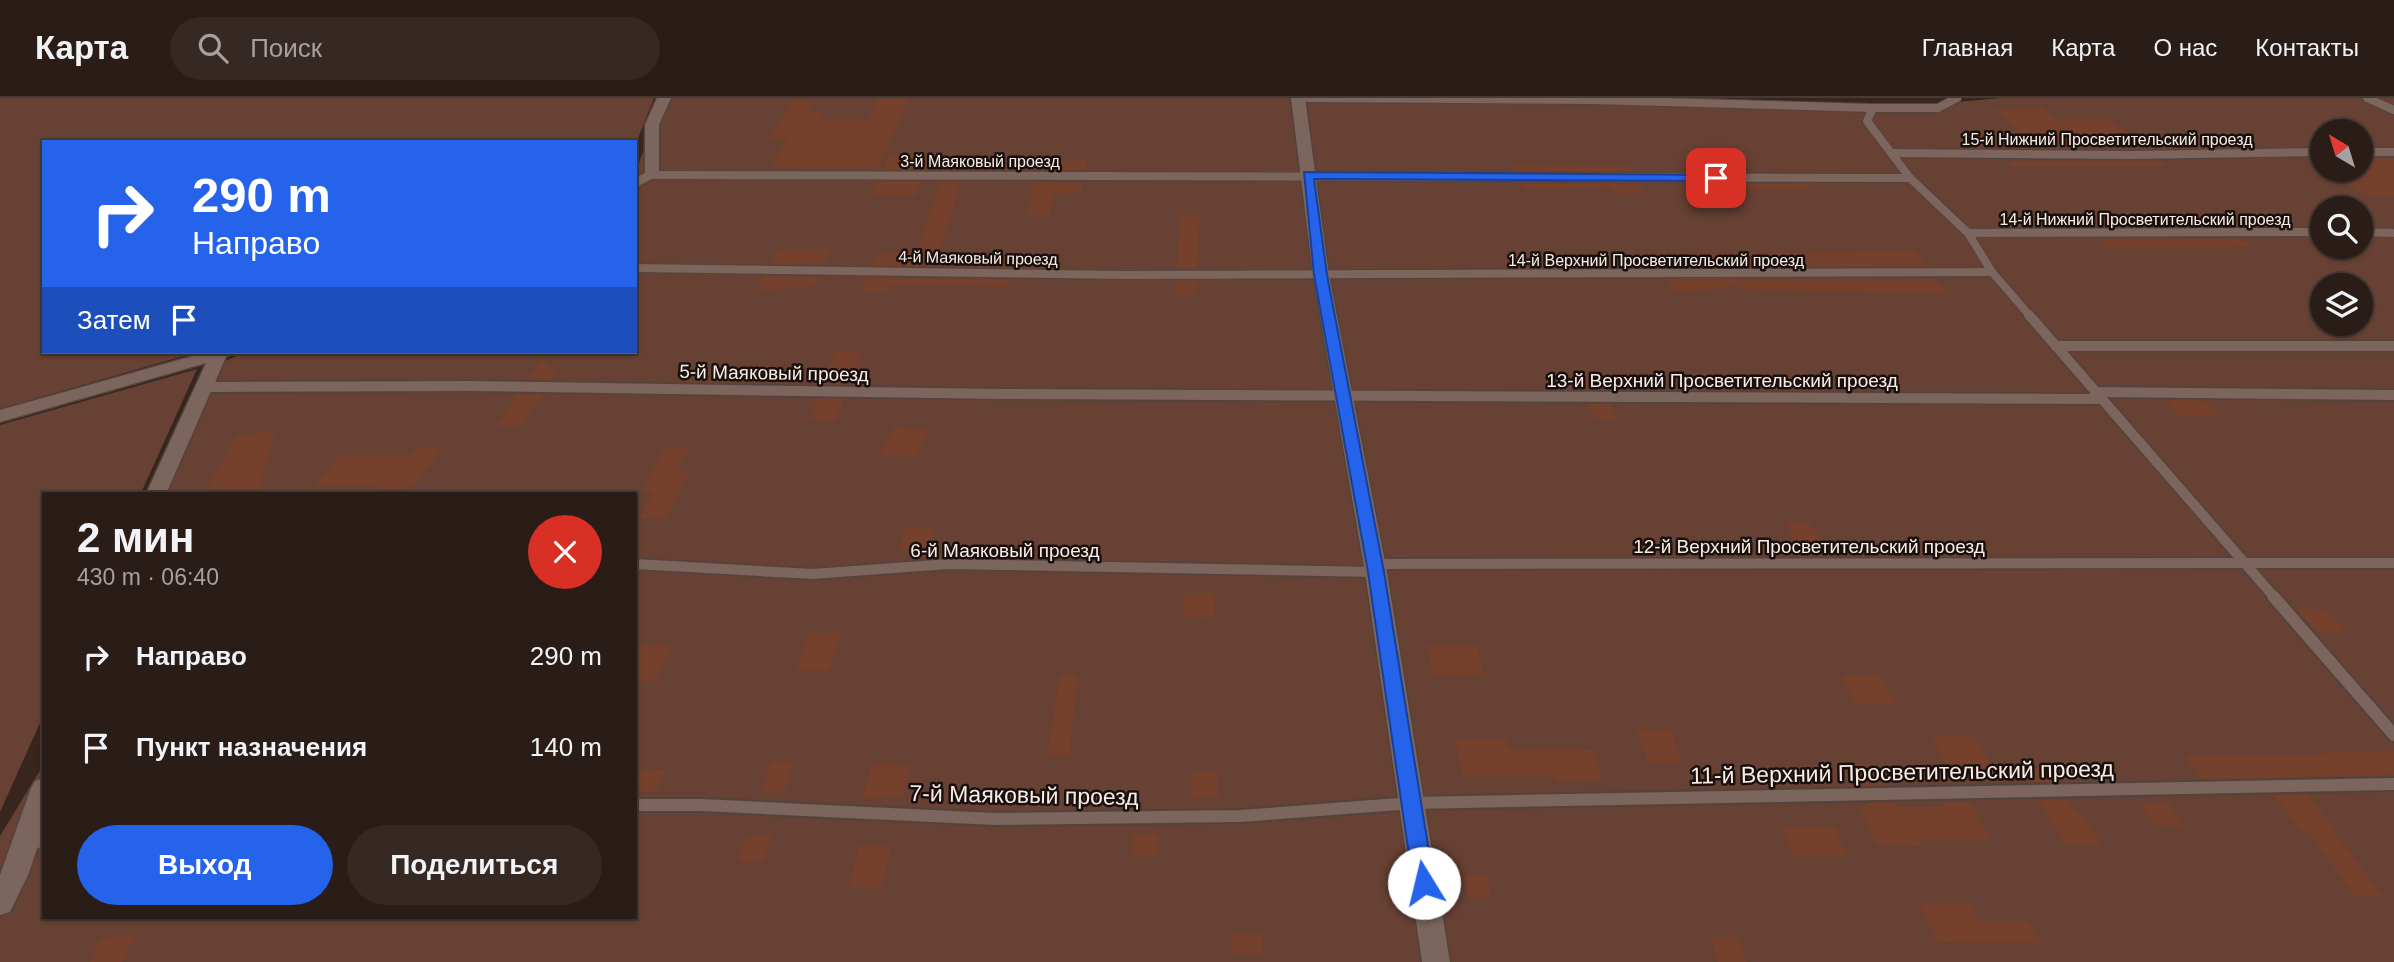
<!DOCTYPE html>
<html lang="ru">
<meta charset="utf-8">
<style>
:root{--surface:#2a1c16;--page:#362923;--text:#f1f3f6;--muted:#a5a1a1;--line:#463a35;--accent:#2563eb}
body{margin:0;font-family:Arial,sans-serif;background:var(--page);color:var(--text);height:100vh;display:flex;flex-direction:column;font-size:26px;white-space:nowrap}
*{box-sizing:border-box;margin:0}
p{font-size:23px;color:var(--muted)}
.icon{flex:none;width:38px;height:38px;fill:none;stroke:currentColor;stroke-width:2;stroke-linecap:round;stroke-linejoin:round}
.map{position:relative;flex:1;overflow:hidden}
.drawer{position:absolute;left:42px;top:394px;width:595px;height:427px;display:flex;flex-direction:column;background:var(--surface);border-radius:0px;box-shadow:0 2px 5px #0004,0 0 0 2px var(--line)}
.drawer>*{flex:none}
.guide{position:absolute;left:42px;top:42px;width:595px;height:214px;border-radius:0px;box-shadow:0 2px 5px #0004,0 0 0 2px var(--line);background:#2563eb;color:#fff;overflow:hidden}
.needle{width:46px;rotate:322deg}
.controls{position:absolute;left:2310px;top:21px;display:grid;gap:14px}
.controls a{display:grid;place-items:center;width:63px;height:63px;border-radius:50%;background:var(--surface);box-shadow:0 2px 5px #0004,0 0 0 2px var(--line);font-size:35px}
.pin{position:absolute;display:grid;place-items:center;width:60px;height:60px;color:#fff;margin:-30px;border-radius:14px;box-shadow:0 4px 10px #0006}
.me{position:absolute;width:77px;margin:-38px;rotate:351deg;stroke-linejoin:round;filter:drop-shadow(0 0 5px #0008)}
.turn{display:flex;align-items:center;gap:24px;height:147px;padding:0 35px;font-size:32px}
.turn .icon{width:91px;height:91px;stroke-width:2.5}
.turn b{display:block;font-size:49px;line-height:60px}
.then{display:flex;align-items:center;height:66px;padding:0 35px;background:#0003;gap:14px;font-size:26px}
.round{display:grid;place-items:center;flex:none;width:74px;height:74px;border-radius:37px;background:var(--page)}
.head{display:flex;align-items:center;justify-content:space-between;height:119px;padding:0 35px}
h1{font-size:42px;font-weight:700;line-height:52px}
.button{display:flex;gap:14px;margin-top:auto;padding:14px 35px}
.button a{flex:1;height:80px;border-radius:42px;background:var(--accent);color:#fff;font-size:28px;font-weight:700;line-height:80px;text-align:center}
.button a+a{background:var(--page);color:var(--text)}
ul{padding:0;list-style:none}
li{display:flex;align-items:center;gap:21px;height:91px;padding:0 35px}
li div{flex:1}
li b{display:block;font-size:26px}
li em{font-style:normal}
header{display:flex;align-items:center;gap:42px;box-sizing:border-box;height:98px;padding:0 35px;background:var(--surface);border-bottom:2px solid var(--line)}
header strong{font-size:33px}
nav{display:flex;gap:38px;margin-inline-start:auto;font-size:24px}
.search{width:490px;height:63px;background:var(--page);display:flex;align-items:center;gap:18px;box-sizing:border-box;padding:0 24px;border-radius:38px;color:var(--muted);font-size:26px}
.map>svg:first-child{display:block}
.green{fill:#674133;fill-rule:evenodd}
.building{fill:#75402c}
.lines{fill:none;stroke-linecap:round;stroke-linejoin:round}
.lane-far2-casing{stroke:#53433d;stroke-width:10}
.lane-far1-casing{stroke:#53433d;stroke-width:13}
.lane-casing{stroke:#53433d;stroke-width:16}
.street-casing{stroke:#53433d;stroke-width:3}
.lane-far2{stroke:#7c655d;stroke-width:8}
.lane-far1{stroke:#7c655d;stroke-width:10}
.lane{stroke:#7c655d;stroke-width:12}
.street{fill:#7c655d;fill-rule:evenodd}
.route{fill:#2563eb;stroke:#184099;stroke-width:2}
.labels{text-anchor:middle;dominant-baseline:central;stroke-width:5;stroke-linejoin:round;paint-order:stroke}
.far-street-label{font-size:16px;fill:#f9ece7;stroke:#19100d}
.street-label{font-size:19px;fill:#f9ece7;stroke:#19100d}
.near-street-label{font-size:23px;fill:#f9ece7;stroke:#19100d}
</style>
<header>
<strong>Карта</strong>
<div class="search"><svg class="icon" aria-label="search" viewBox="0 0 24 24"><circle cx="10" cy="10" r="6"/><path d="M15 15l6 6"/></svg>Поиск</div>
<nav><a>Главная</a><a>Карта</a><a>О нас</a><a>Контакты</a></nav>
</header>
<div class="map">
<svg width="2394" height="864" viewBox="0 0 2394 864">
<rect width="100%" height="100%" fill="#38251e"/>
<!-- green -->
<g class="green">
<path d="M0 0H654L635 48V44H44V254H197L0 311Z"/>
<path d="M662 0H1708L1905 9 2000 0H2394V864H0V738L44 666V819H635V396L165 395 223 264 245 254H635V76ZM2322 33H2361V72H2322ZM2322 110H2361V149H2322ZM2322 187H2361V226H2322Z"/>
<path d="M197 271 141 395 44 396V616L0 714V327Z"/>
</g>
<!-- building -->
<g class="building">
<path d="M878 2H908L879 70H770L787 41H770L792 3H814L808 14H824L820 22H868Z"/>
<path d="M2043 10 2056 21H2109L2147 50 1992 49 1975 34 2019 33 1993 11Z"/>
<path d="M950 55 969 61 965 71H945Z"/>
<path d="M889 57H932L927 71H883Z"/>
<path d="M2361 61H2394V98H2364L2325 72H2361Z"/>
<path d="M1040 62 1061 63 1087 62 1085 71H1037Z"/>
<path d="M2006 63H2163L2169 68 2013 69Z"/>
<path d="M1513 68H1629L1632 73H1516Z"/>
<path d="M877 84H921L916 98 871 97Z"/>
<path d="M940 84H961L940 152H946L944 160 1014 161 1013 169 872 167 877 156 917 154Z"/>
<path d="M1034 84 1083 85 1081 95H1054L1049 118 1026 117Z"/>
<path d="M1522 86H1640L1645 95H1613L1610 90 1524 91Z"/>
<path d="M1739 86H1808L1811 91 1743 92Z"/>
<path d="M1180 116 1200 117 1197 170H1177Z"/>
<path d="M2213 116 2228 128H2086L2077 120Z"/>
<path d="M2100 141H2244L2254 149 2108 150Z"/>
<path d="M778 151H829L828 155H830L825 166 771 165Z"/>
<path d="M1915 153 1926 168 1660 169 1654 157Z"/>
<path d="M764 178 819 179 815 189 756 193Z"/>
<path d="M867 180 1009 182 1008 189 891 187 888 194H861Z"/>
<path d="M1936 181 1948 196 1736 191 1733 186 1723 191 1673 194 1667 182Z"/>
<path d="M1176 183H1197L1196 197H1175Z"/>
<path d="M836 253H862L850 286H823Z"/>
<path d="M541 262 557 273 552 282 528 281Z"/>
<path d="M1577 276H1600L1606 291H1583Z"/>
<path d="M518 296 542 297 521 328H496Z"/>
<path d="M817 301H844L836 323 809 322Z"/>
<path d="M2165 302 2206 303 2221 317 2180 318Z"/>
<path d="M1588 306H1611L1617 322H1594Z"/>
<path d="M894 329 929 332 916 359 879 357Z"/>
<path d="M275 333 258 396H204L237 337Z"/>
<path d="M417 349H443L414 389H408L403 395H375L380 388H314L339 358H410Z"/>
<path d="M665 349H690L677 375H689L666 421 640 420 653 394H642Z"/>
<path d="M1785 424H1810L1824 450H1799Z"/>
<path d="M905 429H935L929 452H898Z"/>
<path d="M1184 495H1215L1214 520 1183 519Z"/>
<path d="M2296 511H2326L2347 534H2317Z"/>
<path d="M809 535H841L829 573 796 572Z"/>
<path d="M1427 547H1477L1484 577H1432Z"/>
<path d="M635 548H671L656 583H635Z"/>
<path d="M1060 576 1078 578 1069 657H1047Z"/>
<path d="M1842 578H1881L1895 606H1855Z"/>
<path d="M1637 632H1671L1682 665H1648Z"/>
<path d="M1931 638H1975L1998 680H1953Z"/>
<path d="M1455 641 1507 642 1509 651 1594 652 1602 683H1555L1553 677H1462Z"/>
<path d="M2394 653V677L2201 681 2184 657H2325L2323 654Z"/>
<path d="M771 664H794L785 693H761Z"/>
<path d="M1876 665 1887 687 1860 688 1850 666Z"/>
<path d="M872 666 910 667 902 700 863 699Z"/>
<path d="M2049 669 2058 684H2029L2020 670Z"/>
<path d="M635 671 665 672 656 694 635 693Z"/>
<path d="M1192 674H1218V700H1191Z"/>
<path d="M2308 696 2336 733H2333L2383 798H2355L2307 733 2300 732 2274 697Z"/>
<path d="M2068 701 2078 717H2084L2102 747H2065L2039 702Z"/>
<path d="M1896 704 1898 709H1944L1942 705H1971L1991 742H1918L1922 748H1877L1859 709H1870L1868 705Z"/>
<path d="M2141 706H2170L2184 728H2156Z"/>
<path d="M1782 730H1835L1847 757H1792Z"/>
<path d="M1133 735 1158 736 1157 757H1131Z"/>
<path d="M746 738H772L764 763H737Z"/>
<path d="M859 747 892 748 882 789H849Z"/>
<path d="M1464 777H1487L1491 799H1468Z"/>
<path d="M1919 806H1971L1980 823H2029L2041 845 1937 844Z"/>
<path d="M1232 835H1262V857L1232 856Z"/>
<path d="M136 836 122 864H89L101 841Z"/>
<path d="M1710 839H1738L1746 864H1718Z"/>
</g>
<g class="lines">
<!-- lane-far2 casing -->
<g class="lane-far2-casing">
<g id="lane-far2">
<path d="M1307 0 1593 2 1873 10H1938L1957 0"/>
<path d="M2367 0 2394 12"/>
<path d="M1873 10 1867 23 1910 80 1968 135 1992 174 2030 218"/>
<path d="M2361 54H2394"/>
<path d="M1892 55 2133 57 2322 54"/>
<path d="M652 77 1910 80"/>
<path d="M2361 134 2394 135"/>
<path d="M1968 135 2322 134"/>
<path d="M635 170 1126 177 1992 174"/>
</g>
</g>
<!-- lane-far1 casing -->
<g class="lane-far1-casing">
<g id="lane-far1">
<path d="M2029 217 2275 500"/>
<path d="M2056 248H2394"/>
<path d="M204 289 471 288 1001 296 2101 301"/>
<path d="M2095 294 2394 297"/>
<path d="M635 466 812 476 949 466 1376 474"/>
<path d="M1375 466 2394 465"/>
</g>
</g>
<!-- lane casing -->
<g class="lane-casing">
<g id="lane">
<path d="M2273 498 2394 637"/>
<path d="M635 707H701L996 721 1241 718 1412 705 2394 686"/>
<path d="M28 749 44 740"/>
</g>
</g>
<!-- street casing -->
<g class="street-casing">
<g id="street">
<path d="M657 0H671L659 27V77L635 90V80L645 75V27Z"/>
<path d="M1291 0H1305L1329 177 1387 474 1450 864H1422L1365 474 1313 177Z"/>
<path d="M207 254H235L226 259 166 396H146L206 265 0 324V312Z"/>
<path d="M44 680V729L29 775 10 814 0 817V777L31 690 35 683Z"/>
</g>
</g>
<!-- lane-far2 -->
<use href="#lane-far2" class="lane-far2"/>
<!-- lane-far1 -->
<use href="#lane-far1" class="lane-far1"/>
<!-- lane -->
<use href="#lane" class="lane"/>
<!-- street -->
<use href="#street" class="street"/>
</g>
<!-- route -->
<path class="route" d="M1304 74 1716 77 1722 80 1716 83 1314 81 1327 177 1384 474 1434 785 1431 791 1424 794 1416 791 1413 785 1368 474 1314 177Z"/>
<g class="labels">
<!-- far-street labels -->
<g class="far-street-label">
<text x="2107" y="41">15-й Нижний Просветительский проезд</text>
<text x="980" y="63">3-й Маяковый проезд</text>
<text x="2145" y="121">14-й Нижний Просветительский проезд</text>
<text transform="translate(978 160) rotate(1)">4-й Маяковый проезд</text>
<text x="1656" y="162">14-й Верхний Просветительский проезд</text>
</g>
<!-- street labels -->
<g class="street-label">
<text transform="translate(774 275) rotate(1)">5-й Маяковый проезд</text>
<text x="1722" y="282">13-й Верхний Просветительский проезд</text>
<text x="1809" y="448">12-й Верхний Просветительский проезд</text>
<text x="1005" y="452">6-й Маяковый проезд</text>
</g>
<!-- near-street labels -->
<g class="near-street-label">
<text transform="translate(1902 674) rotate(-1)">11-й Верхний Просветительский проезд</text>
<text transform="translate(1024 697) rotate(1)">7-й Маяковый проезд</text>
</g>
</g>
</svg>
<div class="controls">
<a><svg class="needle" viewBox="-14 -14 28 28"><path d="M0-13l5 13h-10z" fill="#e53935"/><path d="M0 13l5-13h-10z" fill="#a5a1a1"/></svg></a>
<a><svg class="icon" aria-label="search" viewBox="0 0 24 24"><circle cx="10" cy="10" r="6"/><path d="M15 15l6 6"/></svg></a>
<a><svg class="icon" aria-label="layers" viewBox="0 0 24 24"><path d="M12 4l9 5-9 5-9-5zM3 14l9 5 9-5"/></svg></a>
</div>
<div class="pin" style="left:1716px;top:80px;background:#d93025"><svg class="icon" aria-label="arrive" viewBox="0 0 24 24"><path d="M6 21V4h12l-3 4 3 4H6"/></svg></div>
<svg class="me" style="left:1424px;top:785px" viewBox="-20 -20 40 40"><circle r="19" fill="#fff"/><path d="M0-13L10 11 0 6-10 11z" fill="#2563eb"/></svg>
<div class="guide">
<div class="turn"><svg class="icon" aria-label="right" viewBox="0 0 24 24"><path d="M7 20v-9h11M14 6l5 5-5 5"/></svg><div><b>290 m</b>Направо</div></div>
<div class="then">Затем<svg class="icon" aria-label="arrive" viewBox="0 0 24 24"><path d="M6 21V4h12l-3 4 3 4H6"/></svg></div>
</div>
<section class="drawer">
<div class="head"><div><h1>2 мин</h1><p>430 m · 06:40</p></div><a class="round" style="background:#d93025;color:#fff"><svg class="icon" aria-label="close" viewBox="0 0 24 24"><path d="M6 6l12 12M18 6L6 18"/></svg></a></div>
<ul>
<li><svg class="icon" aria-label="right" viewBox="0 0 24 24"><path d="M7 20v-9h11M14 6l5 5-5 5"/></svg><div><b>Направо</b></div><em>290 m</em></li>
<li><svg class="icon" aria-label="arrive" viewBox="0 0 24 24"><path d="M6 21V4h12l-3 4 3 4H6"/></svg><div><b>Пункт назначения</b></div><em>140 m</em></li>
</ul>
<div class="button"><a>Выход</a><a>Поделиться</a></div>
</section>
</div>
